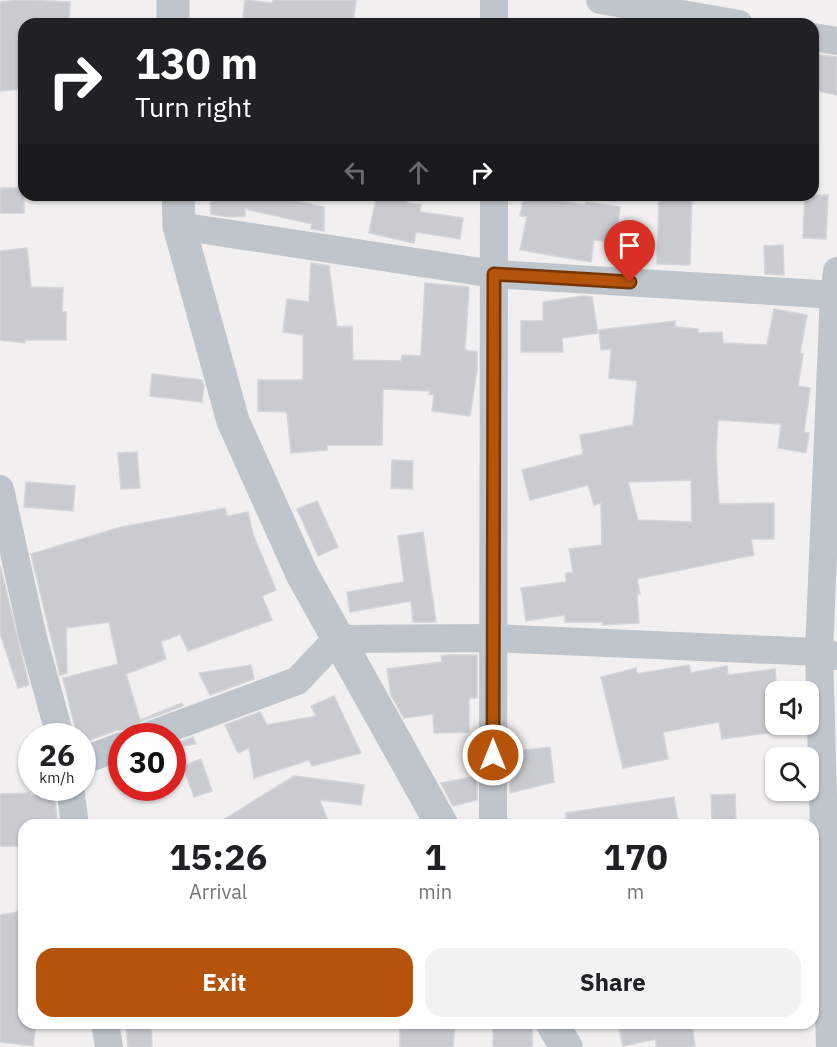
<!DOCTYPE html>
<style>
:root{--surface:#fff;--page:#f2f2f2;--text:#202124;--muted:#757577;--accent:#b45309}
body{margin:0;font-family:"IBM Plex Sans",sans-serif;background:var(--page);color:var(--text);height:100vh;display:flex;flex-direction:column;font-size:22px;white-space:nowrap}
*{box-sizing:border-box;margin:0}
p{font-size:20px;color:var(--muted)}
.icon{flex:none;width:33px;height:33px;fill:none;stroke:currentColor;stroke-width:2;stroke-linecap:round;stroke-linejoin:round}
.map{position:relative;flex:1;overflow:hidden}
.details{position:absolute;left:18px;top:819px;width:801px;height:210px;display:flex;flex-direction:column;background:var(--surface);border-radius:18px;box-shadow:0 2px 4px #0004}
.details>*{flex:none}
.guide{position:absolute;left:18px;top:18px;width:801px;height:183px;border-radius:18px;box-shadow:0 2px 4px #0004;background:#202124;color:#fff;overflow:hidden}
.buttons{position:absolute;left:765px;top:681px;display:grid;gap:12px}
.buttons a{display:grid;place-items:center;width:54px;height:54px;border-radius:12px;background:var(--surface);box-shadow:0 2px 4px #0004;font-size:30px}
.speed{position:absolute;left:18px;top:723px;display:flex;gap:12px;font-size:30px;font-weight:700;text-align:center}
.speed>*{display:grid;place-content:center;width:78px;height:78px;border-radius:50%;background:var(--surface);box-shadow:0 2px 4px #0004;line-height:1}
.speed small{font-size:15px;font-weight:400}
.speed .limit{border:9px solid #d22;background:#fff;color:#111}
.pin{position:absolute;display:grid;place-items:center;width:51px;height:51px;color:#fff;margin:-62px -26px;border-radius:50% 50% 50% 0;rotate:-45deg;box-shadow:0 0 6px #0007}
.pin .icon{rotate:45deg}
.me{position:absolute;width:66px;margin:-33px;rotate:0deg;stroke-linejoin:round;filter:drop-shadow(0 0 4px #0008)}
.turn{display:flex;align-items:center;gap:21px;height:126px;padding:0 18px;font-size:27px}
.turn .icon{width:78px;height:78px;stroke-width:2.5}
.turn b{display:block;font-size:42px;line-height:51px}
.lanes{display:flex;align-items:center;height:57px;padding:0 18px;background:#0003;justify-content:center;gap:30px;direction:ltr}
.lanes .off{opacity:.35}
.eta{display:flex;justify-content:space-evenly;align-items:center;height:102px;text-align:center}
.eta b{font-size:36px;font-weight:800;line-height:42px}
.action{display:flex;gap:12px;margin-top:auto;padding:12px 18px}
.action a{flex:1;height:69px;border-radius:18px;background:var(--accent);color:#fff;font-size:24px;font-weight:800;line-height:69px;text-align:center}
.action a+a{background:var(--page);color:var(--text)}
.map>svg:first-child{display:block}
.building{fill:#c9cbd1;stroke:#d3d5da;stroke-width:1.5;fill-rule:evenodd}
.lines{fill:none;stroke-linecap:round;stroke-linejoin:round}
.minor{stroke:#bec5cd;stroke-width:28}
.tertiary{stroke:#bec5cd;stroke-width:33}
.route-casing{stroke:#753606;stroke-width:15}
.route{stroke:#b45309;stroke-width:10}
</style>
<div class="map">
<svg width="837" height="1047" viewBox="0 0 837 1047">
<rect width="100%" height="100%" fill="#f1efef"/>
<!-- building -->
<g class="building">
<path d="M21 0 70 2 69 24 24 21V89L0 91V2Z"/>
<path d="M245 0 273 3V0H356L353 24H242Z"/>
<path d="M813 54 837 57V95L813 90Z"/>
<rect x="0" y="188" width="24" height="25"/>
<path d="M210 195H269L324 207V231L311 229 312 224 245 209V216L229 217 211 214Z"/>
<path d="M377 195H409L407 203 421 205 420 212 463 218 460 239 416 232 414 243 369 233Z"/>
<path d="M524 195 586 205V202L620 207 615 243 594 240 591 262 520 250 527 217 520 216Z"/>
<path d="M659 195H692L690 265 657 264Z"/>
<path d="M805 195H828L826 239 803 238Z"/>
<path d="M783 245 784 275 765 274 764 246Z"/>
<path d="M27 248 31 287 63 288 62 312H66V340H25V343L0 340V251Z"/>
<path d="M311 263 329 266 337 327 352 326 353 360 401 361 402 355 421 356 425 283 469 287 465 350 477 352V369L470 416 432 411 434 395 429 394 430 391 383 389 382 445H327V450L291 453 287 412 258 411V380H303V335L283 332 287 299 309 302Z"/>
<path d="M583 296 592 297 598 333 562 338 563 352H521V321H543V302Z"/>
<path d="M774 309 807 315 800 353 803 354 798 386 810 388 804 432 809 433 806 453 778 448 781 424 718 420 716 453 719 504 774 503V539H751L754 555 637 579 640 594H637L639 623 603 625V622H565V615L526 621 521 588 566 582V573H573L569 549 602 545 601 503 594 505 588 485 530 500 522 470 583 454 580 435 633 425 637 381 609 378 611 349 601 350 599 330 675 321V327L698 329V333L722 332 723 343 767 345ZM691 480 692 522 638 520 628 482Z"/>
<path d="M152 374 202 380 204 386 202 402 150 396Z"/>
<path d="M137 452 140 488 121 489 118 453Z"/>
<path d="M392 460 413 461 412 489 391 488Z"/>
<path d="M26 482 75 486 73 511 24 507Z"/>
<path d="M317 501 338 547 318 556 297 509Z"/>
<path d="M225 508 227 516 248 512 253 534 276 590 262 596 272 620 188 651 180 634 161 642 166 659 126 674 140 720 182 703 183 706 142 721 135 726 132 733 124 730H117L82 743V736H77L63 678 118 664 109 622 66 628 67 673 60 675 31 554 121 527Z"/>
<path d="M423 532 436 622H413L411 601 350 612 347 592 404 582 398 536Z"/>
<path d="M0 565 29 685 18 688 0 633Z"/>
<path d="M449 655H477V698H469V732L434 733 433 714 404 718 391 695 387 669 442 662 441 656Z"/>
<path d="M251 665 254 679 210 695 199 673Z"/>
<path d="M689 665 691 673 727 666 728 675 775 669 777 692H776V724H782V731L722 739 719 722 663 732 668 759 623 768 601 677 636 668 637 674Z"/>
<path d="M334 696 361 753 312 766 309 760 254 778 249 748 238 753 225 725 260 712 267 725 316 716 311 706Z"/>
<path d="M193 737 196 744 177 747 175 744Z"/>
<path d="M550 747 554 782 510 793V769L520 767 518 751Z"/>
<path d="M201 759 212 791 194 797 183 766Z"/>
<path d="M294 776 364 785 361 805 320 800 329 825H215Z"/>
<path d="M477 776V800L453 806 441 783Z"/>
<path d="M30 793V796L54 795 58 825H24V846H0V794Z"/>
<path d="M735 794 736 823 712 824 711 795Z"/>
<path d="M674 797 678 822 656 825H566V813Z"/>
<path d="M24 911V1023H36L33 1046 0 1042V915Z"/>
<path d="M126 1023H151L152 1047H128Z"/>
<path d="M400 1023H455L453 1047H400Z"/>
<rect x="493" y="1023" width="39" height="24"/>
<path d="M618 1023H692L695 1047H656V1039L623 1046Z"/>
</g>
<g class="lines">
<!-- minor -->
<g class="minor">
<path d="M494 0V24"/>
<path d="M600 0 739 24"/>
<path d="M813 37 837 41"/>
<path d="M179 226 494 274 837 295"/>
<path d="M0 489 33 638 60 736"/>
<path d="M148 736 297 681 337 639 492 638 819 652 837 656"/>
<path d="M82 761 122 746"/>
<path d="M70 788 75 825"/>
<path d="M493 825 494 195"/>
<path d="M105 1023 109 1047"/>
<path d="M830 1047 819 652 834 294 837 271"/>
</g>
<!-- tertiary -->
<g class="tertiary">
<path d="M173 0V24"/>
<path d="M178 195 179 226 233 421 302 574 442 825"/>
<path d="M552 1023 566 1047"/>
</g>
</g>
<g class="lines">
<!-- route casing -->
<g class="route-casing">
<path id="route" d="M493 755 494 274 630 282"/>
</g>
<!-- route -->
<use href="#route" class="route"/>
</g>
</svg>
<div class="buttons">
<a><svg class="icon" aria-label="sound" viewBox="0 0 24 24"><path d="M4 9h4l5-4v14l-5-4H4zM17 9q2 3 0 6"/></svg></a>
<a><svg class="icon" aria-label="search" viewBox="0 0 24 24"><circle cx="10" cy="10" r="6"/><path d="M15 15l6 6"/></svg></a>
</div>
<div class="speed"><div>26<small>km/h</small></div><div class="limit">30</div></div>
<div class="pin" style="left:630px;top:282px;background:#d93025"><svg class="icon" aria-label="arrive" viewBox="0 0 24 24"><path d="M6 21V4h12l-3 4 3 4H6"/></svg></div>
<svg class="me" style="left:493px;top:755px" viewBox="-20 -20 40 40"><circle r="17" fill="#b45309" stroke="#fff" stroke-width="3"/><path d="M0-11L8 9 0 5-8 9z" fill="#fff"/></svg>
<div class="guide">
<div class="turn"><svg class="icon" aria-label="right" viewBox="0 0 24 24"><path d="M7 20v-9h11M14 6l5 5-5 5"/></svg><div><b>130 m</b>Turn right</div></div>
<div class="lanes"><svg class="icon off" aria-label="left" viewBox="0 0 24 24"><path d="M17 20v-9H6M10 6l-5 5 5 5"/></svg><svg class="icon off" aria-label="ahead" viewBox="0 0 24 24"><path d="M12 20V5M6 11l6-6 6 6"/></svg><svg class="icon" aria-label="right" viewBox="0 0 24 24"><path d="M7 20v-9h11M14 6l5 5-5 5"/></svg></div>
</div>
<section class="details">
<div class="eta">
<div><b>15:26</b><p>Arrival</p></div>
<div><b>1</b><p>min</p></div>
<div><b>170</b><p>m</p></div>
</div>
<div class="action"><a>Exit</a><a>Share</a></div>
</section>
</div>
